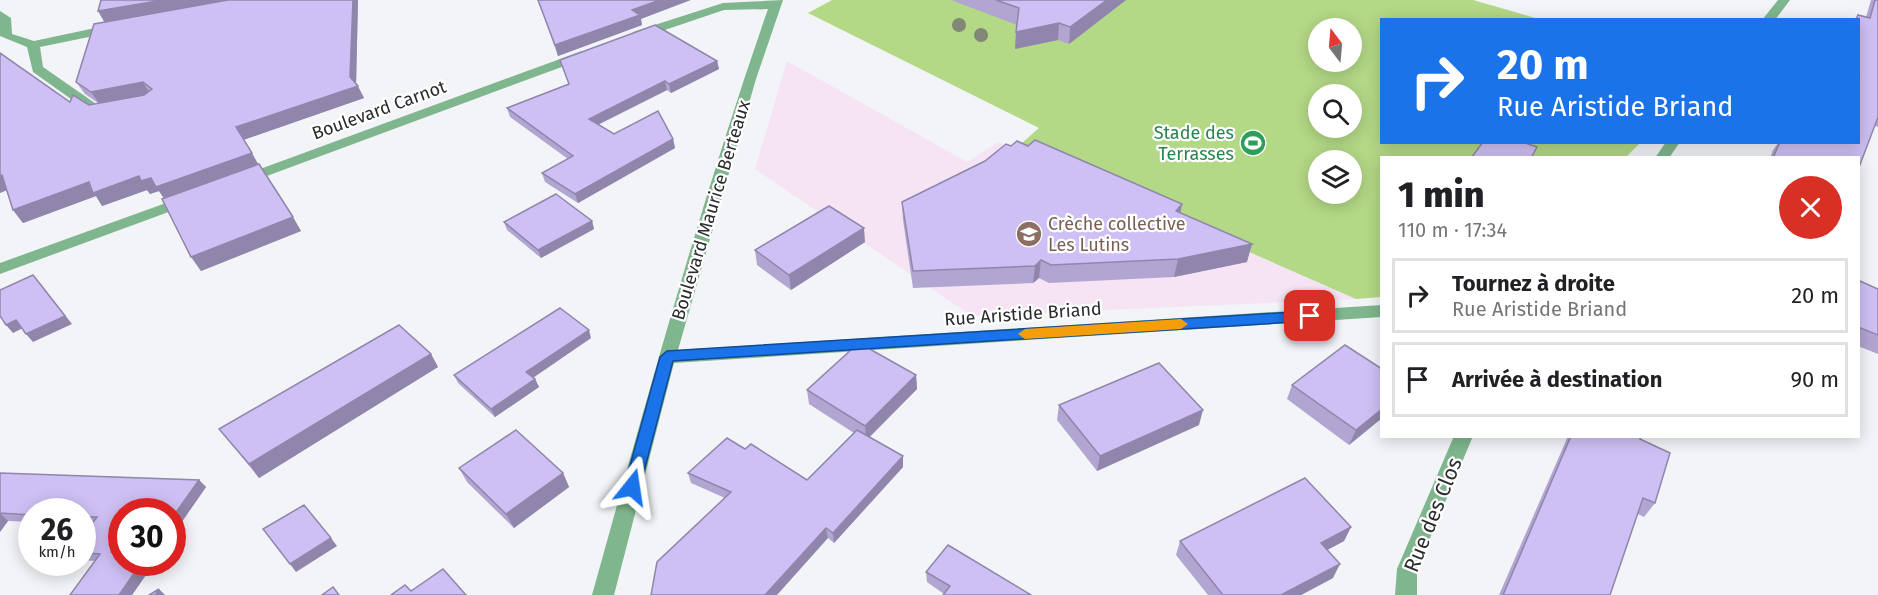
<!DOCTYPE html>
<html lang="fr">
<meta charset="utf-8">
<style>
:root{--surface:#fff;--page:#f6f6f6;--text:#202124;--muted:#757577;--line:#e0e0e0}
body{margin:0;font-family:"Fira Sans",sans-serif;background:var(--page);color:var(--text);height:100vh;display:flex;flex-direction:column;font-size:22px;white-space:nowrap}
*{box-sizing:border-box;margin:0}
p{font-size:20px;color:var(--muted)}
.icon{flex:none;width:33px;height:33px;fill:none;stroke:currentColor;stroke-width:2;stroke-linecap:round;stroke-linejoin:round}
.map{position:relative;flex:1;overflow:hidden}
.panel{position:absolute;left:1380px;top:156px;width:480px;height:282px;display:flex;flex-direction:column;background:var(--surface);border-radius:0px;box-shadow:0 3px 15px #0003}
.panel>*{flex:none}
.guide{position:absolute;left:1380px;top:18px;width:480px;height:126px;border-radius:0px;box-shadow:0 3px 15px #0003;background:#1a73e8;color:#fff;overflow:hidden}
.needle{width:39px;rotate:344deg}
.tools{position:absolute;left:1308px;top:18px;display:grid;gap:12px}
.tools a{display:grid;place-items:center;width:54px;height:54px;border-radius:50%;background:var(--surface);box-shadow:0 3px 15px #0003;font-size:30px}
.speed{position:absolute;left:18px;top:498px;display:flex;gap:12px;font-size:30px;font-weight:700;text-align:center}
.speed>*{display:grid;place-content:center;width:78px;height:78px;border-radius:50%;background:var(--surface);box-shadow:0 3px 15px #0003;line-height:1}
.speed small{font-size:15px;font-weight:400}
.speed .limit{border:9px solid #d22;background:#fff;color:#111}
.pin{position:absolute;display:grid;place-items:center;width:51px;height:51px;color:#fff;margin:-26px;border-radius:12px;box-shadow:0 3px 9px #0006}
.me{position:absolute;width:66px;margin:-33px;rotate:15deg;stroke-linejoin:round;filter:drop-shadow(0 0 4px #0008)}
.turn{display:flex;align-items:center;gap:21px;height:126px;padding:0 18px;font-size:27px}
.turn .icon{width:78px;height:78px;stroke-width:2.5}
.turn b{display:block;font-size:42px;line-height:51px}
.round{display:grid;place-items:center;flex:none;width:63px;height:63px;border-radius:32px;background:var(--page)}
.headline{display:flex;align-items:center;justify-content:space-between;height:102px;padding:0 18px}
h1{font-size:36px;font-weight:800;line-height:45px}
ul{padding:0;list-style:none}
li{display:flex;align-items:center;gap:18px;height:75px;margin:0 12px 9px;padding:0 6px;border:3px solid var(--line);border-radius:0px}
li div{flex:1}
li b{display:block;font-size:22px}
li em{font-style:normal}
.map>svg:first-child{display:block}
.education{fill:#f6e3f4}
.green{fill:#b3d886;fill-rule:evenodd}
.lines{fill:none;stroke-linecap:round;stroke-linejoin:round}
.minor{fill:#7fb68d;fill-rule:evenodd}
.tree{fill:#808876}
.wall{fill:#b1a5d2}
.shaded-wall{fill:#9086ab}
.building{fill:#cec0f4;stroke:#9086ab;stroke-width:1.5}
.route{fill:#1a73e8;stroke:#114b97;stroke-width:1.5}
.slow{fill:#f59e0b}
.labels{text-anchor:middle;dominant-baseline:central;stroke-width:4.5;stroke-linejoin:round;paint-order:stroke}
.street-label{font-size:18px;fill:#2a2b2d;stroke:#fff}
.leisure-label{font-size:18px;fill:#27864d;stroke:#fff;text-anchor:end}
.education-label{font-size:18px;fill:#785e54;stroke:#fff;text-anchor:start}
.near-street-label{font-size:21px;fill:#2a2b2d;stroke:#fff}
</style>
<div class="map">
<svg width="1878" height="595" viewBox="0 0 1878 595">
<rect width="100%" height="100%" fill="#f2f4f8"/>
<!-- education -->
<path class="education" d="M787 61 967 162 998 142 1356 299 972 316 755 169Z"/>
<!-- green -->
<path class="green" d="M832 0H1473L1539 19 1382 20V142L1640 143 1626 157 1382 158 1381 297 1356 299 1015 149 1039 128 808 13ZM1318 28H1352V62H1318ZM1318 94H1352V128H1318ZM1318 160H1352V194H1318Z"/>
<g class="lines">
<!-- minor -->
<g class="minor">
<path d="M783 0 756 79 678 350 1382 305V317L674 363 614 595H592C647 398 701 201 768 9L724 10 641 38 637 39 631 35 633 32 723 3Z"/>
<path d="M1778 0H1790L1775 20H1762Z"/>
<path d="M0 11 11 18 12 34 34 41 114 24 118 25V31L40 47 43 67 102 108 104 111 102 114H92L33 72 27 47 0 36Z"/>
<path d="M582 51 588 55 586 58 248 183H238L236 180 238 177Z"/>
<path d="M1666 142H1680L1669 158H1655Z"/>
<path d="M188 195 195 200 193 203 0 274V263Z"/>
<path d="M1454 436H1473L1417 569V595H1395L1397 569Z"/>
</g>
</g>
<!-- trees -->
<g class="tree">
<circle cx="959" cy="25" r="7"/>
<circle cx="981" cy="35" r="7"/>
</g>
<!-- wall -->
<g class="wall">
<path d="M101 0H358L356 84 364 98 243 140 301 231 201 271 164 198 159 191 150 194 147 190 102 206 96 196 23 223 13 210 6 190 0 193V53L70 102 89 105 98 103 85 94 76 82 105 22 98 11Z"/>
<path d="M538 0 641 19 642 25 558 56Z"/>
<path d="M951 0H1126L1069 44 1058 40 1015 49 1017 25Z"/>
<path d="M1871 0H1878V127L1875 126 1858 158H1770L1773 150 1779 142H1858V20H1855L1858 15 1866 17Z"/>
<path d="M560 60 717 61 719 69 671 93 667 90 598 125 614 134 673 139 675 148 578 203 545 182 542 173 568 159 510 117 507 108 569 84Z"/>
<path d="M902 202 1180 213 1247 262 1174 277 1049 283 1039 278 1033 283 913 288 903 220Z"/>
<path d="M592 221 594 229 541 258 507 230 504 222Z"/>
<path d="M865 242 791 290 757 265 755 250Z"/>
<path d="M1860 281 1878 289V354L1858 346V283Z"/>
<path d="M591 338 533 377 535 379 539 387 495 417 458 383 454 375Z"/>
<path d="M431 354 438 367 259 478 219 429Z"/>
<path d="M1382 369V418L1349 445 1287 399 1292 385Z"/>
<path d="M916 375 917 389 870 437 903 456V467L834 543 828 538 725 498 691 483 688 473 745 449 807 480 854 433 809 404 807 390Z"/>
<path d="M1059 405 1199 425 1097 471 1057 420Z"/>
<path d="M1568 436H1641L1640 439 1655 503 1644 517 1638 514 1610 595H1499Z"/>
<path d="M459 468 563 473 569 487 514 528 467 482Z"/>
<path d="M0 473 199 480 206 487 172 536V512L122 562H155L132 595 95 561 82 560V537L92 524H82V512H32V522L8 521 0 532Z"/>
<path d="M1351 527 1344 541 1327 550 1333 578 1301 595H1208L1176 555 1180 541Z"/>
<path d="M926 572 1031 595 944 594 927 582Z"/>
</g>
<!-- shaded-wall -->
<g class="shaded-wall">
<path d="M163 0H237L105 23 98 11Z"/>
<path d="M353 0H358L356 87 358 86 364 98 243 140 236 127 350 77Z"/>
<path d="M660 0H691L641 19 642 25 558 56 555 45 632 10Z"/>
<path d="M1107 0H1126L1069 44 1070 27Z"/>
<path d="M1059 23 1058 40 1015 49 1016 32Z"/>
<path d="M717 61 719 69 671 93 669 84Z"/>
<path d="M665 81 667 90 591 128 589 119Z"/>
<path d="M143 82 151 95 100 105 91 92Z"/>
<path d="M673 139 675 148 578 203 575 194Z"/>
<path d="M252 153 259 166 165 200 159 191 150 194 147 190 102 206 96 196 23 223 13 210 89 182 139 176 151 178Z"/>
<path d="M2 175 12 188 0 193V176Z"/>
<path d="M1182 204 1179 221 1176 211Z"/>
<path d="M293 217 301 231 201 271 191 257Z"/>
<path d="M592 221 594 229 541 258 538 250Z"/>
<path d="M864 228 865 242 791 290 789 275Z"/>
<path d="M1252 244 1247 262 1174 277 1178 259Z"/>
<path d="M1041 260 1039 278 1033 283 1035 266Z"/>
<path d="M40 283 72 324 33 342 26 334Z"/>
<path d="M16 320 23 328 13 333 6 325Z"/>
<path d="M589 330 591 338 530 380 526 372Z"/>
<path d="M431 354 438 367 259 478 249 464Z"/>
<path d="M916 375 917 389 866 440 865 426Z"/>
<path d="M535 379 539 387 495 417 491 409Z"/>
<path d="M1382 409V418L1349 445 1356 430Z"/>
<path d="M1203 410 1199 425 1097 471 1100 456Z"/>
<path d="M903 456V467L834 543 833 533Z"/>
<path d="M563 473 569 487 514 528 506 514Z"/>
<path d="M199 480 206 487 172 536V518Z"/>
<path d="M0 513 8 521 0 532Z"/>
<path d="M1351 527 1344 541 1314 557 1321 543Z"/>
<path d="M826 528 828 538 777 595H765Z"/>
<path d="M331 538 337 546 296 572 290 564Z"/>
<path d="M142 562H155L132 595H119Z"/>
<path d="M1340 564 1333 578 1301 595H1281Z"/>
<path d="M159 589 165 595H155Z"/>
</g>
<!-- building -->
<g class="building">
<path d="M101 0H163L98 11Z"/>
<path d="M228 0H353L350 77 358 86 236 127 252 153 156 187 151 178 141 181 139 176 93 193 89 182 13 210 2 175 0 176V53L70 102 73 95 89 105 144 95 152 89 143 82 91 92 76 82 94 24Z"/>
<path d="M538 0H660L632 10 640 15 555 45Z"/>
<path d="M996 0H1107L1070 27 1059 23 1016 32 1019 8Z"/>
<path d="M1875 0H1878V117L1858 170V158H1773L1780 142H1858V80L1859 79H1858V20H1856L1858 15 1870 18Z"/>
<path d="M655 25 717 61 669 84 665 81 589 119 614 134 658 111 673 139 575 194 542 173 573 156 507 108 569 84 560 60Z"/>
<path d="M1035 140 1182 204 1176 211 1252 244 1178 259 1051 265 1041 260 1035 266 913 271 902 202 985 161 1006 144 1011 146 1017 141 1028 146Z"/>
<path d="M1483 142H1522L1537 147 1531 158H1471Z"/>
<path d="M259 164 293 217 191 257 162 199Z"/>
<path d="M556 194 592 221 538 250 504 222Z"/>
<path d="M829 206 864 228 789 275 755 250Z"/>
<path d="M33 275 65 316 26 334 16 320 6 325 0 316V290Z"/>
<path d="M1860 281 1878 289V335L1858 327V290Z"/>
<path d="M560 308 589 330 526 372 535 379 491 409 454 375Z"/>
<path d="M399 325 431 354 249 464 219 429Z"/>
<path d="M1345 345 1382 369V409L1356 430 1292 385Z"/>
<path d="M868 348 916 375 865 426 807 390 852 349Z"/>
<path d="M1159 363 1203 410 1100 456 1059 405Z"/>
<path d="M516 430 563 473 506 514 459 468Z"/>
<path d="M857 430 903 456 833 533 826 528 765 595H651L657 562 731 492 688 473 727 438 745 449 751 444 807 480Z"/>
<path d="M1571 436H1641L1640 439 1670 453 1655 503 1643 498 1610 595H1503Z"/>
<path d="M0 473 199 480 172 518V512H122V562H142L119 595H70L100 554 82 553V537L97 517H82V512H32V515L0 513Z"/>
<path d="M1305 478 1351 527 1321 543 1340 564 1281 595H1223L1180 541Z"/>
<path d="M304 505 331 538 290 564 263 529Z"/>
<path d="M948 545 1031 595H943L950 586 926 572Z"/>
<path d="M443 569 466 595H391L405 585 411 591Z"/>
<path d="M333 587 339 595H322Z"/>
<path d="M159 589 155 595H149Z"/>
</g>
<!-- route -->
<path class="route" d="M1310 311 1317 316 1310 321 673 361 640 487 638 491 632 493 627 491 624 487 660 357 667 351Z"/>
<!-- slow -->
<path class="slow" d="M1181 319 1188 324 1181 329 1025 339 1018 334 1025 329Z"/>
<!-- icons -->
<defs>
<g id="stadium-disc" transform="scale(1.35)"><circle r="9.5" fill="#2e9e5b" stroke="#fff"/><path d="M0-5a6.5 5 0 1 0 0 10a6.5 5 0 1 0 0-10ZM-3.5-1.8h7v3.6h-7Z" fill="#fff"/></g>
<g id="school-disc" transform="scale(1.35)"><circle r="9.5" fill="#8d6e63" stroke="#fff"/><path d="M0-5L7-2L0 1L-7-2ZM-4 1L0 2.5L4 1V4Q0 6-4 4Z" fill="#fff"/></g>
</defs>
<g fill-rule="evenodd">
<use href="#stadium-disc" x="1253" y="143"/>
<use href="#school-disc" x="1029" y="234"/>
</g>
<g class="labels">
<!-- street labels -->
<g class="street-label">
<text transform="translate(379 110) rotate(-20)">Boulevard Carnot</text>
<text transform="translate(711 210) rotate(-73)">Boulevard Maurice Berteaux</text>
<text transform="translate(1023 314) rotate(-4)">Rue Aristide Briand</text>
</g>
<!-- leisure labels -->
<g class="leisure-label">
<text x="1234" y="133">Stade des<tspan x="1234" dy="21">Terrasses</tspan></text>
</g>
<!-- education labels -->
<g class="education-label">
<text x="1048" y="224">Crèche collective<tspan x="1048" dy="21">Les Lutins</tspan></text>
</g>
<!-- near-street labels -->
<g class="near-street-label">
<text transform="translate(1433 515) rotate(-68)">Rue des Clos</text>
</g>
</g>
</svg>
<div class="tools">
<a><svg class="needle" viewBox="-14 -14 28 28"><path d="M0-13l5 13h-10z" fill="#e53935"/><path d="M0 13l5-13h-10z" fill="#757577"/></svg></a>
<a><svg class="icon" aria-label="search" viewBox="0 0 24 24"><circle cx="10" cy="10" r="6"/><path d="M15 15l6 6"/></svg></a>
<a><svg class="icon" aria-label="layers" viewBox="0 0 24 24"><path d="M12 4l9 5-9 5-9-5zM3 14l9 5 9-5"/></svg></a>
</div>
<div class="speed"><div>26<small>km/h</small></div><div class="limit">30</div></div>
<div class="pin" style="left:1310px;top:316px;background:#d93025"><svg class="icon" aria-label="arrive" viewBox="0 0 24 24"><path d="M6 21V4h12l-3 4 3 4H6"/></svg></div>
<svg class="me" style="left:632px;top:487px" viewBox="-20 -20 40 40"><path d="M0-17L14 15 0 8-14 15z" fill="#1a73e8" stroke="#fff" stroke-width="4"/></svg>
<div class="guide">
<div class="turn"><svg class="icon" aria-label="right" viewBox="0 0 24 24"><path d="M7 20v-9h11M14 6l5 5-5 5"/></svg><div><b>20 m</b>Rue Aristide Briand</div></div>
</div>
<section class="panel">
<div class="headline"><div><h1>1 min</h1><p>110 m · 17:34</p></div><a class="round" style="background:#d93025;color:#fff"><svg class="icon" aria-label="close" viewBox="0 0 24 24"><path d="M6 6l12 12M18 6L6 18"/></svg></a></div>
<ul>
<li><svg class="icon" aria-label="right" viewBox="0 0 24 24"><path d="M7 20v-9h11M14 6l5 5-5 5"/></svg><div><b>Tournez à droite</b><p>Rue Aristide Briand</p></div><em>20 m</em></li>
<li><svg class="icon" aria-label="arrive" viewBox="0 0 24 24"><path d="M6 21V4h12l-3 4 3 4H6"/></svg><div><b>Arrivée à destination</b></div><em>90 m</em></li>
</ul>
</section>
</div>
